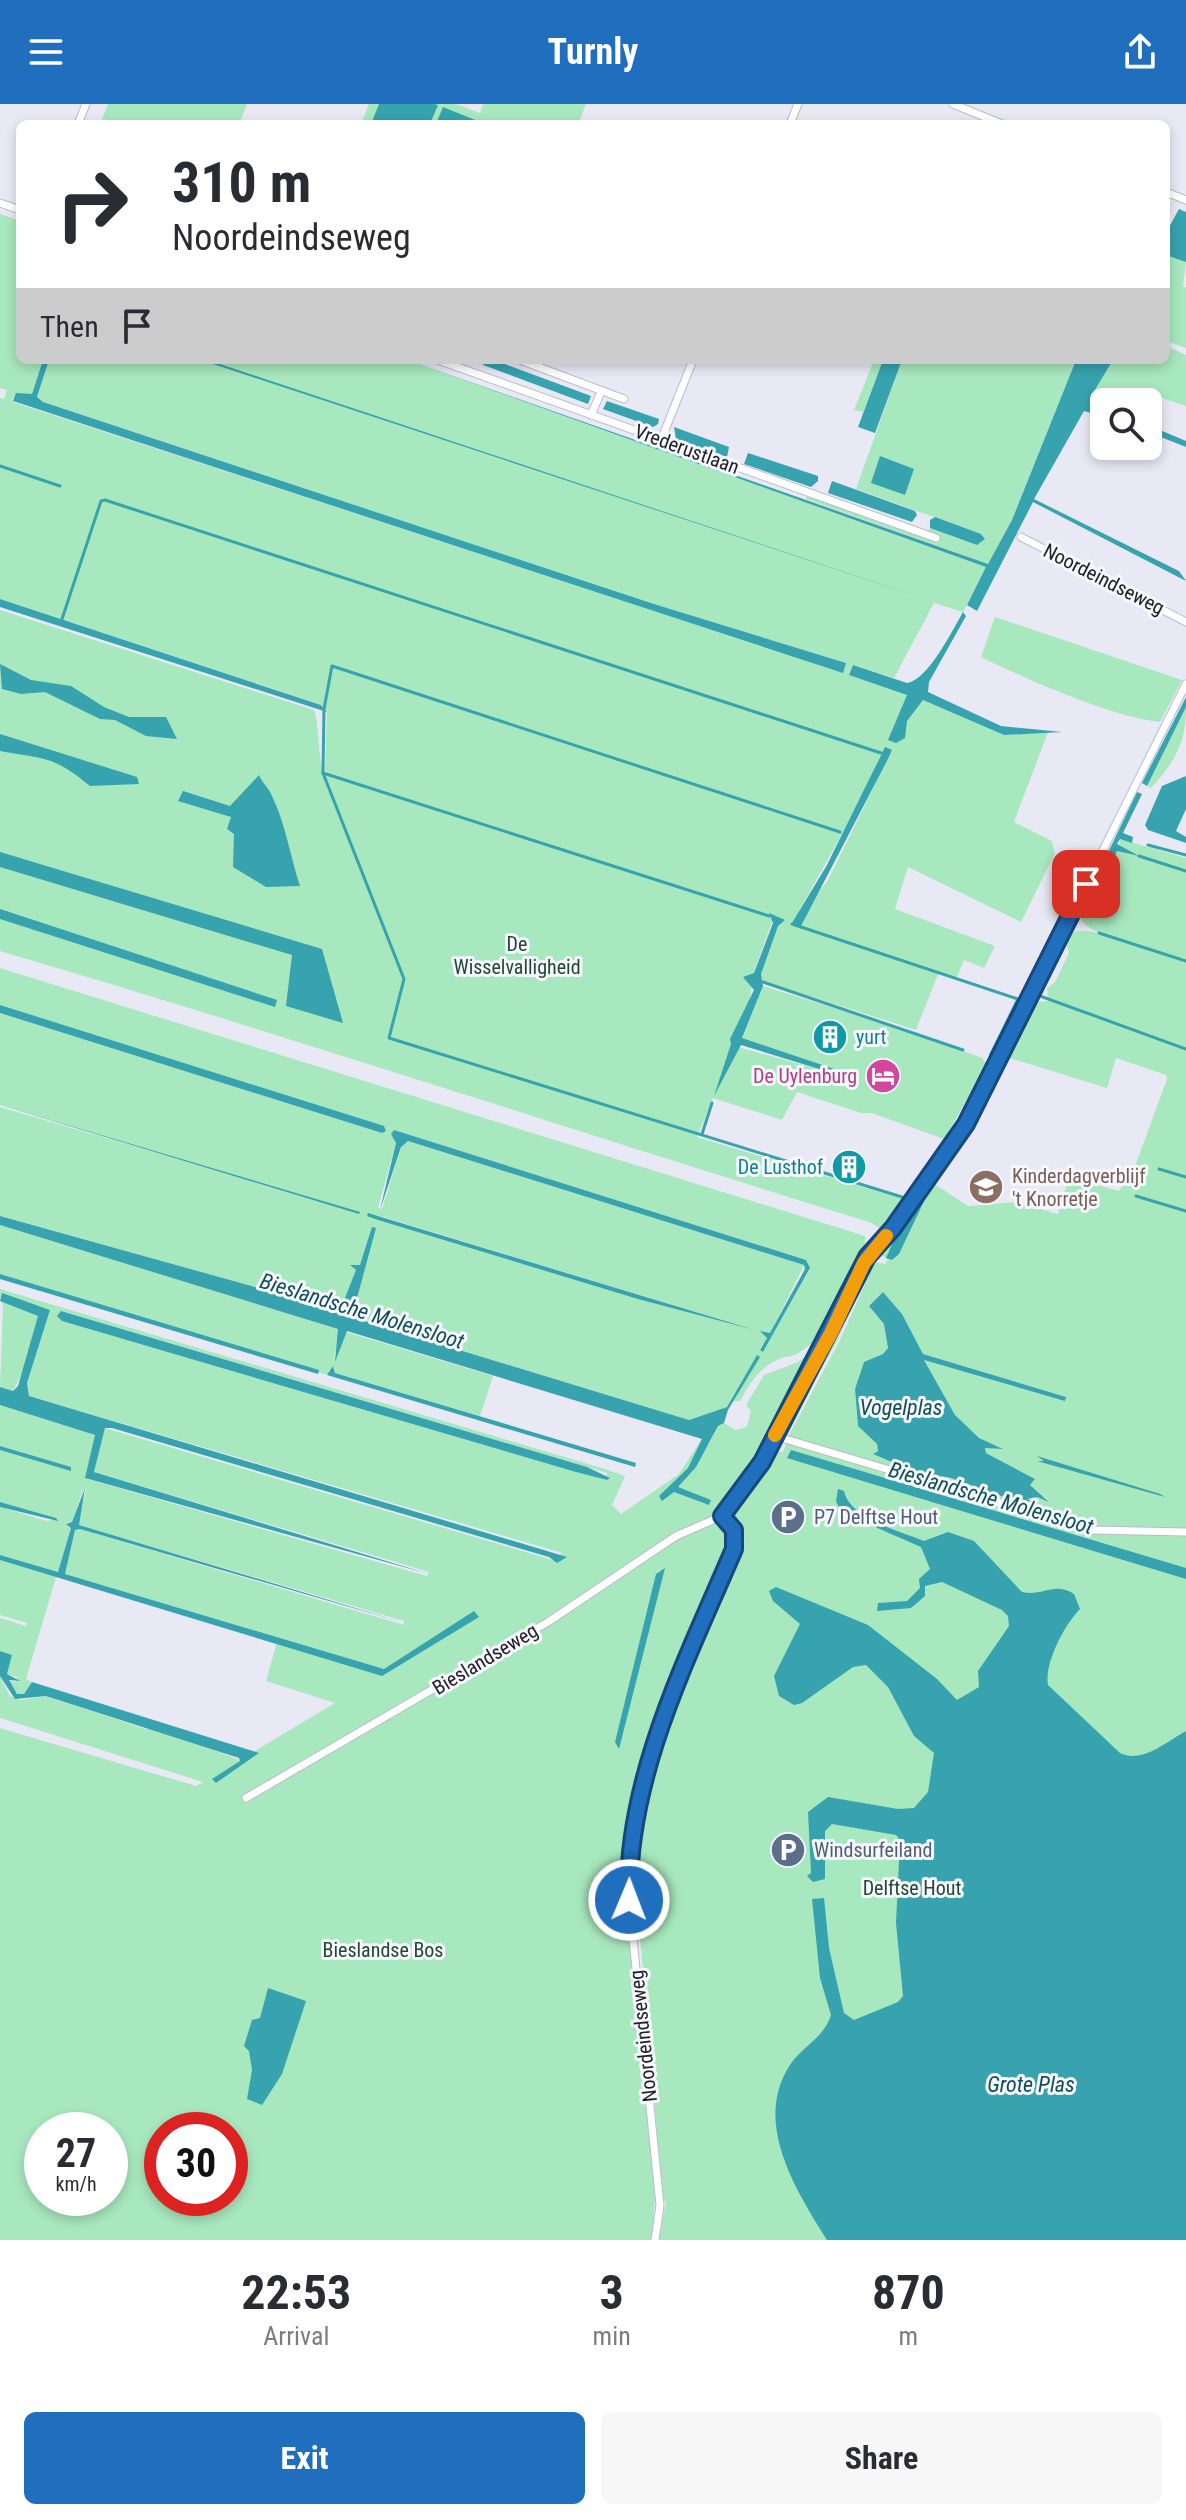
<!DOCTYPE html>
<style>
:root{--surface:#fff;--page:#f7f7f7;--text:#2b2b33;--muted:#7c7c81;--accent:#206fbe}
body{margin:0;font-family:"Roboto Condensed",sans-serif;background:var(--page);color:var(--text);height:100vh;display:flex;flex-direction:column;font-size:30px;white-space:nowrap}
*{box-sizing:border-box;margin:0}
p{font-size:26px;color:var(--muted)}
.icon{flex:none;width:44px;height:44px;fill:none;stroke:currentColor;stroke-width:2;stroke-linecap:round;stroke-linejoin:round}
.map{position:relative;height:2136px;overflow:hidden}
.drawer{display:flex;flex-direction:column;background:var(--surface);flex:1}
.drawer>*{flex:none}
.top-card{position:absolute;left:16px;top:16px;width:1154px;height:244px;border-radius:12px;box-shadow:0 4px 12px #0003;background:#fff;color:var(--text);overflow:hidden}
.tools{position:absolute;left:1090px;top:284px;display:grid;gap:16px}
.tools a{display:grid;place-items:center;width:72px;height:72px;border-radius:12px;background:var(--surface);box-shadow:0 4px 12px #0003;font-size:40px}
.speed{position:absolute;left:24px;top:2008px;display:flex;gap:16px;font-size:40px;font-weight:700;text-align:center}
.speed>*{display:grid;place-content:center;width:104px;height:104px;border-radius:50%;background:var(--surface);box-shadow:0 4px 12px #0003;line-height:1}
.speed small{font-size:20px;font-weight:400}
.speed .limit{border:12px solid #d22;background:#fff;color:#111}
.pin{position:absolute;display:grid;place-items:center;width:68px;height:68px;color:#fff;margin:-34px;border-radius:16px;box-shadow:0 4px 12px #0006}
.me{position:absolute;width:88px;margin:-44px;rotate:1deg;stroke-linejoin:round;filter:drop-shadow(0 0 6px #0008)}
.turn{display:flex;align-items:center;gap:28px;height:168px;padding:0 24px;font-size:36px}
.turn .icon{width:104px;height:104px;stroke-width:2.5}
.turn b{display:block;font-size:56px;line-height:68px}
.then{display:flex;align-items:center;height:76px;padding:0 24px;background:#0003;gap:16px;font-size:30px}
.eta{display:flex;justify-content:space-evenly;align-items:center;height:136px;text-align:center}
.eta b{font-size:48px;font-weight:700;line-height:56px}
.button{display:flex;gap:16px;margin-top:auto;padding:16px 24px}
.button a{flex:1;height:92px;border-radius:12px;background:var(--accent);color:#fff;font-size:32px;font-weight:700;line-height:92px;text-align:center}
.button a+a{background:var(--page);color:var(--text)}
header{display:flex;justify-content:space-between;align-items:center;height:104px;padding:0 24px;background:var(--accent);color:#fff;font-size:36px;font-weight:700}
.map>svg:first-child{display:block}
.green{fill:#a8e8be;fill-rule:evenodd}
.water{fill:#36a3ae}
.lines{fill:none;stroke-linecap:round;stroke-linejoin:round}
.stream{stroke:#36a3ae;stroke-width:3}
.minor-casing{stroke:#bcbcc7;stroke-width:9}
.minor{stroke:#fff;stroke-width:7}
.route-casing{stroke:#15487c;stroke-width:20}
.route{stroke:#206fbe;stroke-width:14}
.slow{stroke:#f59e0b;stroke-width:14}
.labels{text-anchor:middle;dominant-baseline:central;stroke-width:6;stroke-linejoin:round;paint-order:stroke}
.street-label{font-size:20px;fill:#212125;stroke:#f7f7fe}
.park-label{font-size:20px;fill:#204831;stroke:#f7f7fe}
.culture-label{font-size:20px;fill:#0d838f;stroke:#f7f7fe;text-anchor:start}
.hotel-label{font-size:20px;fill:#b23c85;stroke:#f7f7fe;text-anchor:end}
.education-label{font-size:20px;fill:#785e54;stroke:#f7f7fe;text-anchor:start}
.service-label{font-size:20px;fill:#4e5e75;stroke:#f7f7fe;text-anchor:start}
.water-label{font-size:22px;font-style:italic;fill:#104f55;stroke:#f7f7fe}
</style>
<header><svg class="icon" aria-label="menu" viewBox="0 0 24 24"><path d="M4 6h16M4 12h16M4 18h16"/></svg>Turnly<svg class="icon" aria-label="share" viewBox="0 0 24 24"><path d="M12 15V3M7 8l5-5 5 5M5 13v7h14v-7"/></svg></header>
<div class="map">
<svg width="1186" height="2136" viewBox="0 0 1186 2136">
<rect width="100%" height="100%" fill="#e9e9f5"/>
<!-- green -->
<g class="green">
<path d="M108 0H247L239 20H100Z"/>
<path d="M369 0H456L480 9 483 0H586L578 20H361Z"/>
<path d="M0 110 20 117V256H43L32 290 12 294 13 298 842 568 846 559 654 500 43 298 37 294 49 256H408L987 463 963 508 934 499 894 574 853 561 849 570 907 591 896 638 911 610 923 596 1004 631 1048 628 1014 718 1052 737 1055 749 1021 818 908 763 895 805 995 842 984 864 964 856 957 873 939 868 916 926 762 877 761 870 778 818 773 815 751 876C754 896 739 920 738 943L854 975 742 935 763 882 915 929 982 954 987 961 944 1035 872 1009H861L797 988 782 1016 713 994 697 1033 906 1096 889 1121 879 1124 872 1119C581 1029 292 933 0 847V506L314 606C318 613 319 654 323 669L328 670 325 666 327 608 322 601 0 495V294L4 295 7 286 0 284ZM892 646 828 776 813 796 801 822 800 805 861 696 881 649Z"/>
<path d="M1168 150 1186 158 1183 182 1186 184V244L1166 237Z"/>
<path d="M1166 242 1186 251V302L1162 294 1150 322 1148 298 1104 301 1090 294 1113 256H1166Z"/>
<path d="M874 256H883L863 308 854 306Z"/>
<path d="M902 256H1076L1012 416 988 460 806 395 807 391 937 437 940 433 928 428 930 424 977 441 985 435 981 430 856 385Z"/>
<path d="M995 513 1182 576 1160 618C1114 614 1023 574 981 553Z"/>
<path d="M1186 603C1186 640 1175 657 1151 684L1147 682Z"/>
<path d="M1120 735 1186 754V1424H1088L791 1334 789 1331 839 1238 875 1158 885 1160 888 1156 881 1150 882 1142 925 1081 930 1077 968 1102 1017 1098 1058 1110 1069 1073 1119 1087 1134 1065 1167 975 1166 971 1116 954 1107 984 1006 953 1036 898 1048 897 1047 884 1055 878 1069 849 1065 836C1074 823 1085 827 1099 829L1085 821 1078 810 1083 801 1094 800 1099 794 1114 750 1118 747 1139 752 1119 743ZM927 1083 930 1086 899 1150 892 1156 887 1154 898 1127ZM883 1188 902 1210 923 1250 1066 1293 1064 1296 924 1256 955 1311 979 1335 1002 1344H985L986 1349 1035 1375 1030 1381 1049 1397 1034 1392 1026 1395 1040 1401 1017 1394 1012 1396 951 1374 915 1368 873 1350 878 1347 877 1340 858 1322 855 1285 864 1258 883 1250 888 1244 884 1220 869 1202Z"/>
<path d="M0 864 865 1132C866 1168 831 1230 800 1248 793 1253 784 1252 777 1256 758 1265 750 1279 740 1297H734L757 1251 727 1303 689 1316 358 1215 353 1209 375 1124 360 1162 350 1161 357 1166 343 1199 327 1203 0 1112V1003L360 1108 0 1001V909L382 1029 386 1025 0 901ZM394 1026 806 1156 810 1165 763 1248 760 1245 767 1234 763 1227 770 1230 804 1161 408 1037 402 1040 382 1105 378 1104 396 1039 391 1030ZM377 1111 755 1226 378 1116Z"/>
<path d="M0 1121 338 1225 341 1228 333 1256 346 1228 493 1272 480 1312 335 1269 334 1263 327 1271 0 1170Z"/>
<path d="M872 1156 837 1237 785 1330 784 1322Z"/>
<path d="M0 1185 605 1365 625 1372 612 1401 621 1410 679 1370 701 1336 709 1340 718 1322 724 1319 735 1326 747 1323 751 1307 746 1301 764 1271 798 1258 819 1241 765 1344 730 1393 720 1421 730 1428 732 1443 640 1684 624 1775 655 2092 652 2136H0V1624L196 1682 203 1678 0 1614V1572L10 1592 20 1596 46 1592 146 1625 155 1624 240 1656 335 1599 266 1577 277 1538 381 1571 475 1508 384 1565 65 1470 75 1426 80 1425 404 1521V1517L78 1421 86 1385 83 1386 72 1418 66 1419 71 1424 58 1468 0 1451V1403L47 1417 56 1414 0 1398V1346L72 1364 0 1342V1301L95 1331 87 1375 427 1472 429 1468 94 1368 105 1324 553 1456 562 1449 29 1292 27 1279 50 1206 2 1190 0 1194ZM62 1207 607 1369V1376L62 1217ZM42 2026H110V2094H42ZM162 2026H230V2094H162Z"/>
<path d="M0 1195 38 1212 24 1265 13 1287 0 1283 3 1201Z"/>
<path d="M786 1339 1083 1428 1186 1432V2136H658L666 2099 663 2095 636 1788 637 1772 632 1762 662 1636 681 1594 677 1587 745 1432 734 1420 733 1405 764 1367 771 1346 783 1348Z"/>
<path d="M0 1456 56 1473 26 1575 32 1578 24 1590H17L8 1576 16 1578 17 1573 7 1570 12 1551 0 1547V1514L26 1522 27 1519 0 1511Z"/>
</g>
<!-- water -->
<g class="water">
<path d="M379 0H434L438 1 430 20H371Z"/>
<path d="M443 3 485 20H436Z"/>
<path d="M1179 105 1186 108V158L1166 151V129Z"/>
<path d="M43 256H49L37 293 43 298 654 500 846 559 843 569 13 297 16 289 32 290Z"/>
<path d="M201 256H208L932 497Z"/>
<path d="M408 256 988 460 1012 416 1076 256H1113L1090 294 1104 301V313L1084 307 1034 395 1179 467 1186 477 1033 398 977 507 967 501 986 463Z"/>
<path d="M485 256H494L591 292 588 300 483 261Z"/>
<path d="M883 256H902L875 329 858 323Z"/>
<path d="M607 297 659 315 658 320 653 323 603 305Z"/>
<path d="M1148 321 1186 337V343L1148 328Z"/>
<path d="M674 323 729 343 727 353 676 335Z"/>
<path d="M748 349 818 372V377L811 383 744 360Z"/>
<path d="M880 352 914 365 905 391 871 379Z"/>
<path d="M832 377 915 407 917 411 912 418 828 389Z"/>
<path d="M935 413 981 430 985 435 977 441 930 424V416Z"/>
<path d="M0 495 321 601 327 608 0 503Z"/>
<path d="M963 508 966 512 929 578 928 588 1001 622 1062 628 1004 631 923 596 907 617 905 634 896 639 888 636 907 591 849 571 853 561 907 579C928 576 952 527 963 508Z"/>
<path d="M0 560 31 576 71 582 104 603 129 613H166L177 635 146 632 115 616 100 615 45 588 21 590 2 585Z"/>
<path d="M1186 593V603L1147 682 1142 679Z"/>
<path d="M0 630 137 673 139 680 90 682C54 652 45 655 0 647Z"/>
<path d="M885 643 892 646 888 655 801 822 792 819 827 761Z"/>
<path d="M259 671C262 679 269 684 272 692 286 721 290 752 300 782L266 783 233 763 234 730 227 725 231 713 178 697 183 687 230 702Z"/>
<path d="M1186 672V705L1176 727 1186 733V739L1148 726 1145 721 1162 682Z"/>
<path d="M1137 688 1142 690 1123 729 1133 733 1132 739 1120 735 1117 740 1139 752 1117 747 1094 800 1083 801Z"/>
<path d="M0 748 322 845 343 919 286 902 292 851 0 763Z"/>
<path d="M0 805 277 896 275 903 0 815Z"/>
<path d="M769 809 785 816 778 822 761 870 763 882 742 934 852 971 855 976 741 941 714 992 731 940 730 935 754 886 743 873 754 869 773 819Z"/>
<path d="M0 901 384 1022 386 1027 382 1029 0 909Z"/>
<path d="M0 1001 360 1108 359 1110Z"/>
<path d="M394 1026 806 1156 810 1164 763 1248 760 1246 767 1234 760 1227 770 1229 805 1165 804 1161 408 1037 401 1043 380 1106 396 1039 391 1030Z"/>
<path d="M927 1083 930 1085 899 1150 892 1156 886 1154 898 1127Z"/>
<path d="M368 1109 755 1226 638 1195 378 1116 367 1112Z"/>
<path d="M0 1112 327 1203 343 1199 356 1166 350 1161H360L372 1123 376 1124 353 1209 358 1215 689 1316 727 1303 757 1251 760 1253 728 1306 724 1319 718 1322 696 1363 678 1383 711 1396 709 1401 674 1388 662 1397 659 1392 688 1364 702 1335 347 1227 335 1258 338 1225 0 1121Z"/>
<path d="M0 1170 319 1266 318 1270 0 1175Z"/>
<path d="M883 1188 902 1210 923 1250 1066 1293 1065 1297 924 1256 955 1311 979 1334 1003 1345 985 1344 986 1349 1035 1375 1030 1381 1049 1398 1037 1393 1027 1395 1043 1402 1017 1394 1012 1396 951 1374 915 1368 873 1350 878 1347 877 1340 858 1322 855 1285 864 1258 883 1250 888 1244 884 1220 869 1202Z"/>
<path d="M2 1189 50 1206 27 1279 29 1292 567 1453 557 1459 549 1453 112 1324H105L94 1368 429 1470 85 1374 95 1331 0 1301V1283L13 1287 18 1282 38 1212 0 1197Z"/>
<path d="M61 1207 587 1363 610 1374 607 1376 576 1368 62 1217 57 1212Z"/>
<path d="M333 1262 335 1269 636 1359 635 1363 327 1271Z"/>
<path d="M0 1342 71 1363V1367L0 1346Z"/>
<path d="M791 1346 1186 1464V1475L787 1354Z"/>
<path d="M1037 1352 1160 1390 1165 1393 1037 1357H1044Z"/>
<path d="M85 1384 79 1421 405 1519 80 1425 75 1426 65 1470 384 1565 474 1507 479 1513 382 1572 0 1456V1451L58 1468 71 1424 66 1420 72 1418Z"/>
<path d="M838 1385 844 1387C850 1415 900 1427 924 1437L948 1428 974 1437 1022 1488C1042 1493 1055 1477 1074 1490L1080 1505C1065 1520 1044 1559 1048 1581L1120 1649C1142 1660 1166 1638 1186 1627V2136H827C795 2085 751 2016 792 1958 804 1942 825 1932 831 1911L820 1874 812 1795 824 1794 829 1844 844 1909 854 1916 898 1898 903 1892 896 1819 900 1736 896 1731 832 1720 825 1727V1775L813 1778 807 1772 811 1769 808 1708 828 1693 898 1705 914 1704 928 1688 934 1649 914 1632 888 1583 866 1561 853 1563 802 1599 794 1601 779 1592 774 1572 800 1520 773 1497 769 1487 776 1483 868 1521 937 1575 957 1596 979 1583 978 1567 1009 1522 1008 1512 1002 1506 942 1478 925 1482V1492L911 1504 877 1507 878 1499 907 1497 920 1484 919 1475 930 1465 921 1443 841 1408 836 1397Z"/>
<path d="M0 1398 56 1414 58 1417 0 1403Z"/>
<path d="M665 1464 619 1645 615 1638 656 1470Z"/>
<path d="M0 1547 12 1551 7 1570 20 1577 9 1576 17 1590H24L32 1578 259 1649 216 1679 212 1675 240 1657 239 1654 46 1592 15 1595 0 1572Z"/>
<path d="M268 1884 306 1897 282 1970 262 2001 247 1995 252 1966 249 1947 244 1942 252 1916 260 1914Z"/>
</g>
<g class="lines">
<!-- stream -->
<g class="stream">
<path d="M0 362 60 382"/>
<path d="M62 515 101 397 105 396 881 649"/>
<path d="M323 669 769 812"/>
<path d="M840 728 332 562 324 605 323 669 404 875 389 934 902 1093"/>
<path d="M1148 741 1186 751"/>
<path d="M1139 752 1186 767"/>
<path d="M792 820 1018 895 991 950"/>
<path d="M1099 829 1186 857"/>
<path d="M763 878 963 946"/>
<path d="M1040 892 1186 945"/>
<path d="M702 1030 712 999"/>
<path d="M1159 1065 1186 1073"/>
<path d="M1136 1092 1186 1107"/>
</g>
<!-- minor casing -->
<g class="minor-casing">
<g id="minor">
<path d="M953 0 1002 20"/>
<path d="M78 20 86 0"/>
<path d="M790 20 798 0"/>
<path d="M1166 88 1186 96"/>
<path d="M0 99 20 106"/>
<path d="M438 256 936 434"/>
<path d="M520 256 624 295"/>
<path d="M591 311 601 288"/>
<path d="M661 336 693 256"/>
<path d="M1021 433 1186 518"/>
<path d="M775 1332 1092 1426 1186 1428"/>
<path d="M246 1694 548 1518 676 1432 722 1412 762 1358 867 1153 893 1124 966 1020 1186 580"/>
<path d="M655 2136 660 2101 629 1796C626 1674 686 1554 734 1445V1426L722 1412"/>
</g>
</g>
<!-- minor -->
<use href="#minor" class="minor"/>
</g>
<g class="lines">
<!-- route casing -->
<g class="route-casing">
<path id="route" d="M629 1796C626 1674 687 1555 734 1445V1426L722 1412 762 1358 867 1153 893 1124 966 1020 1086 780"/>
</g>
<!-- route -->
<use href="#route" class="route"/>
<!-- slow -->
<path class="slow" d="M775 1331 831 1229 864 1159 886 1132"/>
</g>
<!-- icons -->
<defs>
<g id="building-disc" transform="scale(1.8)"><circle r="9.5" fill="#0f9aa8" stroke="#f7f7fe"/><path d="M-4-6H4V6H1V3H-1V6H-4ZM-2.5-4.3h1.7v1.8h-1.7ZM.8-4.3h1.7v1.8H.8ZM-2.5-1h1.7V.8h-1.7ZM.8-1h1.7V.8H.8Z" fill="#fff"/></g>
<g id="hotel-disc" transform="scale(1.8)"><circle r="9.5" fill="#d1479c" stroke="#f7f7fe"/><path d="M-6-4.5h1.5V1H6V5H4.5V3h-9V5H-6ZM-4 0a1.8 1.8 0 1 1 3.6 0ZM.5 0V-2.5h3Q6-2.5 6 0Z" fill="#fff"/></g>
<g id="school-disc" transform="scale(1.8)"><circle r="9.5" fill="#8d6e63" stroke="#f7f7fe"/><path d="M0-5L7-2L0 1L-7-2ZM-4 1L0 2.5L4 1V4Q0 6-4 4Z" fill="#fff"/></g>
<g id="parking-disc" transform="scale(1.8)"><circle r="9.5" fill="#5c6f8a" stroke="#f7f7fe"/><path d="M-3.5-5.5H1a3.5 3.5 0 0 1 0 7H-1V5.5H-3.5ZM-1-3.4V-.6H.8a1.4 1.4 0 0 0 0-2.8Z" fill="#fff"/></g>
</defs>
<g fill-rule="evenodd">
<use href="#building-disc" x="830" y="933"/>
<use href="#hotel-disc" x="883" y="972"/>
<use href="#building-disc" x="849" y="1063"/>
<use href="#school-disc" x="986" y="1083"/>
<use href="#parking-disc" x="788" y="1413"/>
<use href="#parking-disc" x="788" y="1746"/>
</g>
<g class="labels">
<!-- street labels -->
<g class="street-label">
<text transform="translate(687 345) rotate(20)">Vrederustlaan</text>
<text transform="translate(1104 475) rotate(27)">Noordeindseweg</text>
<text transform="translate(485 1555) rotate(-31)">Bieslandseweg</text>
<text transform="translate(643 1932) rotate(-96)">Noordeindseweg</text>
</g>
<!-- park labels -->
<g class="park-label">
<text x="517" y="840">De<tspan x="517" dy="23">Wisselvalligheid</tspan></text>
<text x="912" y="1784">Delftse Hout</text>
<text x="383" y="1846">Bieslandse Bos</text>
</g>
<!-- culture labels -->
<g class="culture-label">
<text x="856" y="933">yurt</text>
<text x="823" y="1063" text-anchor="end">De Lusthof</text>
</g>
<!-- hotel labels -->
<g class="hotel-label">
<text x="857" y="972">De Uylenburg</text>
</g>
<!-- education labels -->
<g class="education-label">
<text x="1012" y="1072">Kinderdagverblijf<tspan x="1012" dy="23">'t Knorretje</tspan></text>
</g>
<!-- service labels -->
<g class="service-label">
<text x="814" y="1413">P7 Delftse Hout</text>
<text x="814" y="1746">Windsurfeiland</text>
</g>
<!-- water labels -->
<g class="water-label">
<text transform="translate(362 1207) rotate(17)">Bieslandsche Molensloot</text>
<text x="901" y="1303">Vogelplas</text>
<text transform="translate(991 1394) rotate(16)">Bieslandsche Molensloot</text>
<text x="1031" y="1980">Grote Plas</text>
</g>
</g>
</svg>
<div class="tools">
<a><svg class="icon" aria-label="search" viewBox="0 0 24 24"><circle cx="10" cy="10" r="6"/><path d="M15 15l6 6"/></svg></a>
</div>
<div class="speed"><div>27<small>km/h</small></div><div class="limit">30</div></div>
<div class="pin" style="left:1086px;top:780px;background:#d93025"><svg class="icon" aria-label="arrive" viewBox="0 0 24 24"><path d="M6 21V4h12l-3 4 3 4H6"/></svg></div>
<svg class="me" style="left:629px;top:1796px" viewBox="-20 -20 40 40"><circle r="17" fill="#206fbe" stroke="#fff" stroke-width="3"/><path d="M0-11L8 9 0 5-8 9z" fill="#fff"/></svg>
<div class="top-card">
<div class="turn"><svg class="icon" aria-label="right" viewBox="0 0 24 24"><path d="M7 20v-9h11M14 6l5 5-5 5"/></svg><div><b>310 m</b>Noordeindseweg</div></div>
<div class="then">Then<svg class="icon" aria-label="arrive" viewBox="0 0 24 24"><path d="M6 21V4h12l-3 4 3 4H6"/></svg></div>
</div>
</div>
<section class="drawer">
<div class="eta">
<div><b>22:53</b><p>Arrival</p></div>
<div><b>3</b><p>min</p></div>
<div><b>870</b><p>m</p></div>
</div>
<div class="button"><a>Exit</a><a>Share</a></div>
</section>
